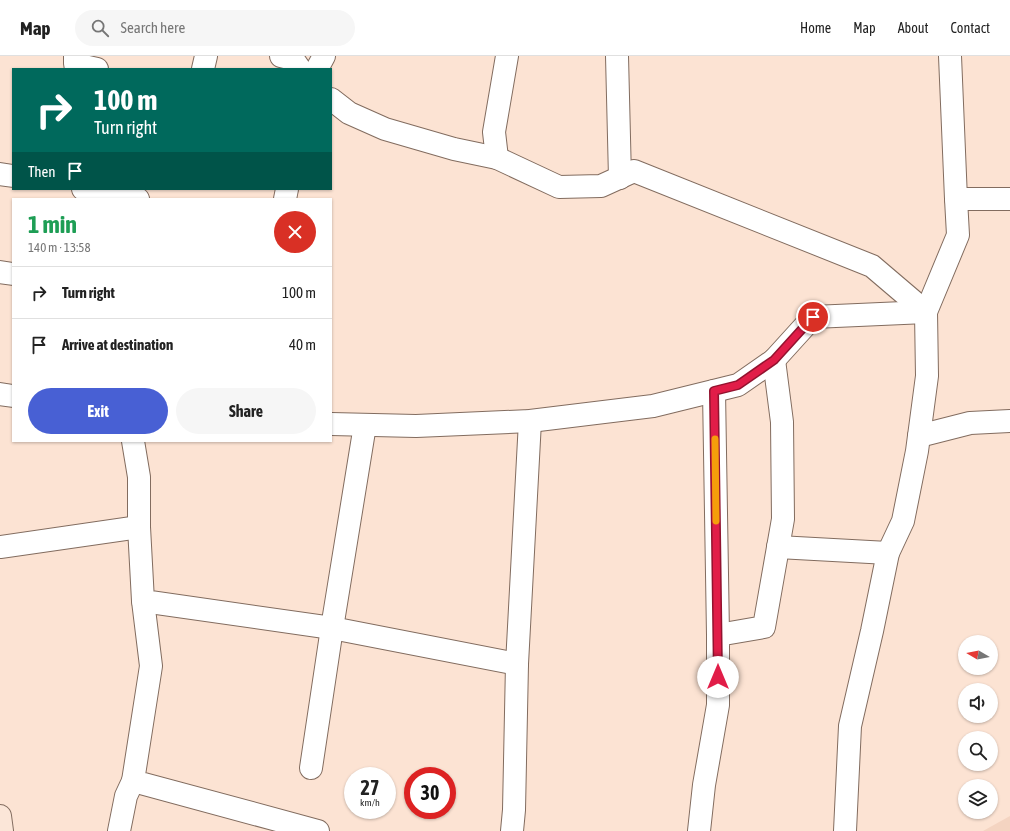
<!DOCTYPE html>
<meta charset="utf-8">
<style>
:root{--surface:#fff;--page:#f6f6f6;--text:#222;--muted:#767676;--line:#e0e0e0;--accent:#4860d4}
body{margin:0;font-family:"Asap Condensed",sans-serif;background:var(--page);color:var(--text);height:100vh;display:flex;flex-direction:column;font-size:15px;white-space:nowrap}
*{box-sizing:border-box;margin:0}
p{font-size:13px;color:var(--muted)}
.icon{flex:none;width:22px;height:22px;fill:none;stroke:currentColor;stroke-width:2;stroke-linecap:round;stroke-linejoin:round}
.map{position:relative;flex:1;overflow:hidden}
.sheet{position:absolute;left:12px;top:142px;width:320px;height:244px;display:flex;flex-direction:column;background:var(--surface);border-radius:0px;box-shadow:0 1px 3px #0004}
.sheet>*{flex:none}
.guide{position:absolute;left:12px;top:12px;width:320px;height:122px;border-radius:0px;box-shadow:0 1px 3px #0004;background:#00695c;color:#fff;overflow:hidden}
.needle{width:26px;rotate:280deg}
.tools{position:absolute;left:958px;top:579px;display:grid;gap:8px}
.tools a{display:grid;place-items:center;width:40px;height:40px;border-radius:50%;background:var(--surface);box-shadow:0 1px 3px #0004;font-size:20px}
.speed{position:absolute;left:344px;top:711px;display:flex;gap:8px;font-size:20px;font-weight:700;text-align:center}
.speed>*{display:grid;place-content:center;width:52px;height:52px;border-radius:50%;background:var(--surface);box-shadow:0 1px 3px #0004;line-height:1}
.speed small{font-size:10px;font-weight:400}
.speed .limit{border:6px solid #d22;background:#fff;color:#111}
.pin{position:absolute;display:grid;place-items:center;width:34px;height:34px;color:#fff;margin:-17px;border:2px solid #fff;border-radius:50%;box-shadow:0 1px 4px #0007}
.me{position:absolute;width:44px;margin:-22px;rotate:0deg;stroke-linejoin:round;filter:drop-shadow(0 0 3px #0008)}
.turn{display:flex;align-items:center;gap:14px;height:84px;padding:0 16px;font-size:18px}
.turn .icon{width:52px;height:52px;stroke-width:2.5}
.turn b{display:block;font-size:28px;line-height:34px}
.then{display:flex;align-items:center;height:38px;padding:0 16px;background:#0003;gap:8px;font-size:15px}
.round{display:grid;place-items:center;flex:none;width:42px;height:42px;border-radius:21px;background:var(--page)}
.head{display:flex;align-items:center;justify-content:space-between;height:68px;padding:0 16px}
h1{font-size:24px;font-weight:700;line-height:30px;color:#1e9e55}
.cta{display:flex;gap:8px;margin-top:auto;padding:8px 16px}
.cta a{flex:1;height:46px;border-radius:24px;background:var(--accent);color:#fff;font-size:16px;font-weight:700;line-height:46px;text-align:center}
.cta a+a{background:var(--page);color:var(--text)}
ul{padding:0;list-style:none}
li{display:flex;align-items:center;gap:12px;height:52px;padding:0 16px;border-top:1px solid var(--line)}
li div{flex:1}
li b{display:block;font-size:15px}
li em{font-style:normal}
header{display:flex;align-items:center;gap:24px;box-sizing:border-box;height:56px;padding:0 20px;background:var(--surface);border-bottom:1px solid var(--line)}
header strong{font-size:19px}
nav{display:flex;gap:22px;margin-inline-start:auto;font-size:14px}
.search{width:280px;height:36px;background:var(--page);display:flex;align-items:center;gap:10px;box-sizing:border-box;padding:0 14px;border-radius:22px;color:var(--muted);font-size:15px}
.map>svg:first-child{display:block}
.built{fill:#f4d4c1}
.lines{fill:none;stroke-linecap:round;stroke-linejoin:round}
.street-casing{stroke:#826c5f;stroke-width:24}
.secondary-casing{stroke:#826c5f;stroke-width:24}
.street{stroke:#fff;stroke-width:22}
.secondary{stroke:#fbe6d8;stroke-width:22}
.route-casing{stroke:#92132f;stroke-width:10}
.route{stroke:#e11d48;stroke-width:7}
.slow{stroke:#f59e0b;stroke-width:7}
</style>
<header>
<strong>Map</strong>
<div class="search"><svg class="icon" aria-label="search" viewBox="0 0 24 24"><circle cx="10" cy="10" r="6"/><path d="M15 15l6 6"/></svg>Search here</div>
<nav><a>Home</a><a>Map</a><a>About</a><a>Contact</a></nav>
</header>
<div class="map">
<svg width="1010" height="775" viewBox="0 0 1010 775">
<rect width="100%" height="100%" fill="#fce3d3"/>
<!-- built -->
<path class="built" d="M1010 760V775H983Z"/>
<g class="lines">
<!-- street casing -->
<g class="street-casing">
<g id="street">
<path d="M75 0V8L97 13"/>
<path d="M281 0 293 3 300 13"/>
<path d="M507 0 494 76 497 102 559 131 601 130 634 115 872 210 926 256"/>
<path d="M617 0 620 122"/>
<path d="M950 0 956 143H1010"/>
<path d="M203 13 206 0"/>
<path d="M317 13 324 0"/>
<path d="M331 43 349 57 385 73 454 93 497 102"/>
<path d="M0 118 13 120"/>
<path d="M83 133 138 143"/>
<path d="M285 143 287 133"/>
<path d="M0 216 13 218"/>
<path d="M714 335 718 579"/>
<path d="M0 338 13 340"/>
<path d="M331 368 416 370 530 365 653 350 738 329 774 304 813 261 926 256"/>
<path d="M919 380 970 367 1010 365"/>
<path d="M133 385 139 421V471L143 545 332 572 517 608"/>
<path d="M0 491 139 471"/>
<path d="M778 491 888 497"/>
<path d="M143 545 151 610 133 725 318 775"/>
<path d="M311 712 332 572 365 369"/>
<path d="M119 775 126 740 133 725"/>
<path d="M512 775 514 754 517 608 530 365"/>
<path d="M699 775 704 729 718 649V579L764 571 783 463 782 366 774 304"/>
<path d="M845 775 850 670 872 575 888 497 903 465 917 395 927 320 926 256 958 179 956 143"/>
</g>
</g>
<!-- secondary casing -->
<g class="secondary-casing">
<path id="secondary" d="M0 760 2 775"/>
</g>
<!-- street -->
<use href="#street" class="street"/>
<!-- secondary -->
<use href="#secondary" class="secondary"/>
</g>
<g class="lines">
<!-- route casing -->
<g class="route-casing">
<path id="route" d="M718 621 714 335 738 329 774 304 813 261"/>
</g>
<!-- route -->
<use href="#route" class="route"/>
<!-- slow -->
<path class="slow" d="M715 383 716 465"/>
</g>
</svg>
<div class="tools">
<a><svg class="needle" viewBox="-14 -14 28 28"><path d="M0-13l5 13h-10z" fill="#e53935"/><path d="M0 13l5-13h-10z" fill="#767676"/></svg></a>
<a><svg class="icon" aria-label="sound" viewBox="0 0 24 24"><path d="M4 9h4l5-4v14l-5-4H4zM17 9q2 3 0 6"/></svg></a>
<a><svg class="icon" aria-label="search" viewBox="0 0 24 24"><circle cx="10" cy="10" r="6"/><path d="M15 15l6 6"/></svg></a>
<a><svg class="icon" aria-label="layers" viewBox="0 0 24 24"><path d="M12 4l9 5-9 5-9-5zM3 14l9 5 9-5"/></svg></a>
</div>
<div class="speed"><div>27<small>km/h</small></div><div class="limit">30</div></div>
<div class="pin" style="left:813px;top:261px;background:#d93025"><svg class="icon" aria-label="arrive" viewBox="0 0 24 24"><path d="M6 21V4h12l-3 4 3 4H6"/></svg></div>
<svg class="me" style="left:718px;top:621px" viewBox="-20 -20 40 40"><circle r="19" fill="#fff"/><path d="M0-13L10 11 0 6-10 11z" fill="#e11d48"/></svg>
<div class="guide">
<div class="turn"><svg class="icon" aria-label="right" viewBox="0 0 24 24"><path d="M7 20v-9h11M14 6l5 5-5 5"/></svg><div><b>100 m</b>Turn right</div></div>
<div class="then">Then<svg class="icon" aria-label="arrive" viewBox="0 0 24 24"><path d="M6 21V4h12l-3 4 3 4H6"/></svg></div>
</div>
<section class="sheet">
<div class="head"><div><h1>1 min</h1><p>140 m · 13:58</p></div><a class="round" style="background:#d93025;color:#fff"><svg class="icon" aria-label="close" viewBox="0 0 24 24"><path d="M6 6l12 12M18 6L6 18"/></svg></a></div>
<ul>
<li><svg class="icon" aria-label="right" viewBox="0 0 24 24"><path d="M7 20v-9h11M14 6l5 5-5 5"/></svg><div><b>Turn right</b></div><em>100 m</em></li>
<li><svg class="icon" aria-label="arrive" viewBox="0 0 24 24"><path d="M6 21V4h12l-3 4 3 4H6"/></svg><div><b>Arrive at destination</b></div><em>40 m</em></li>
</ul>
<div class="cta"><a>Exit</a><a>Share</a></div>
</section>
</div>
